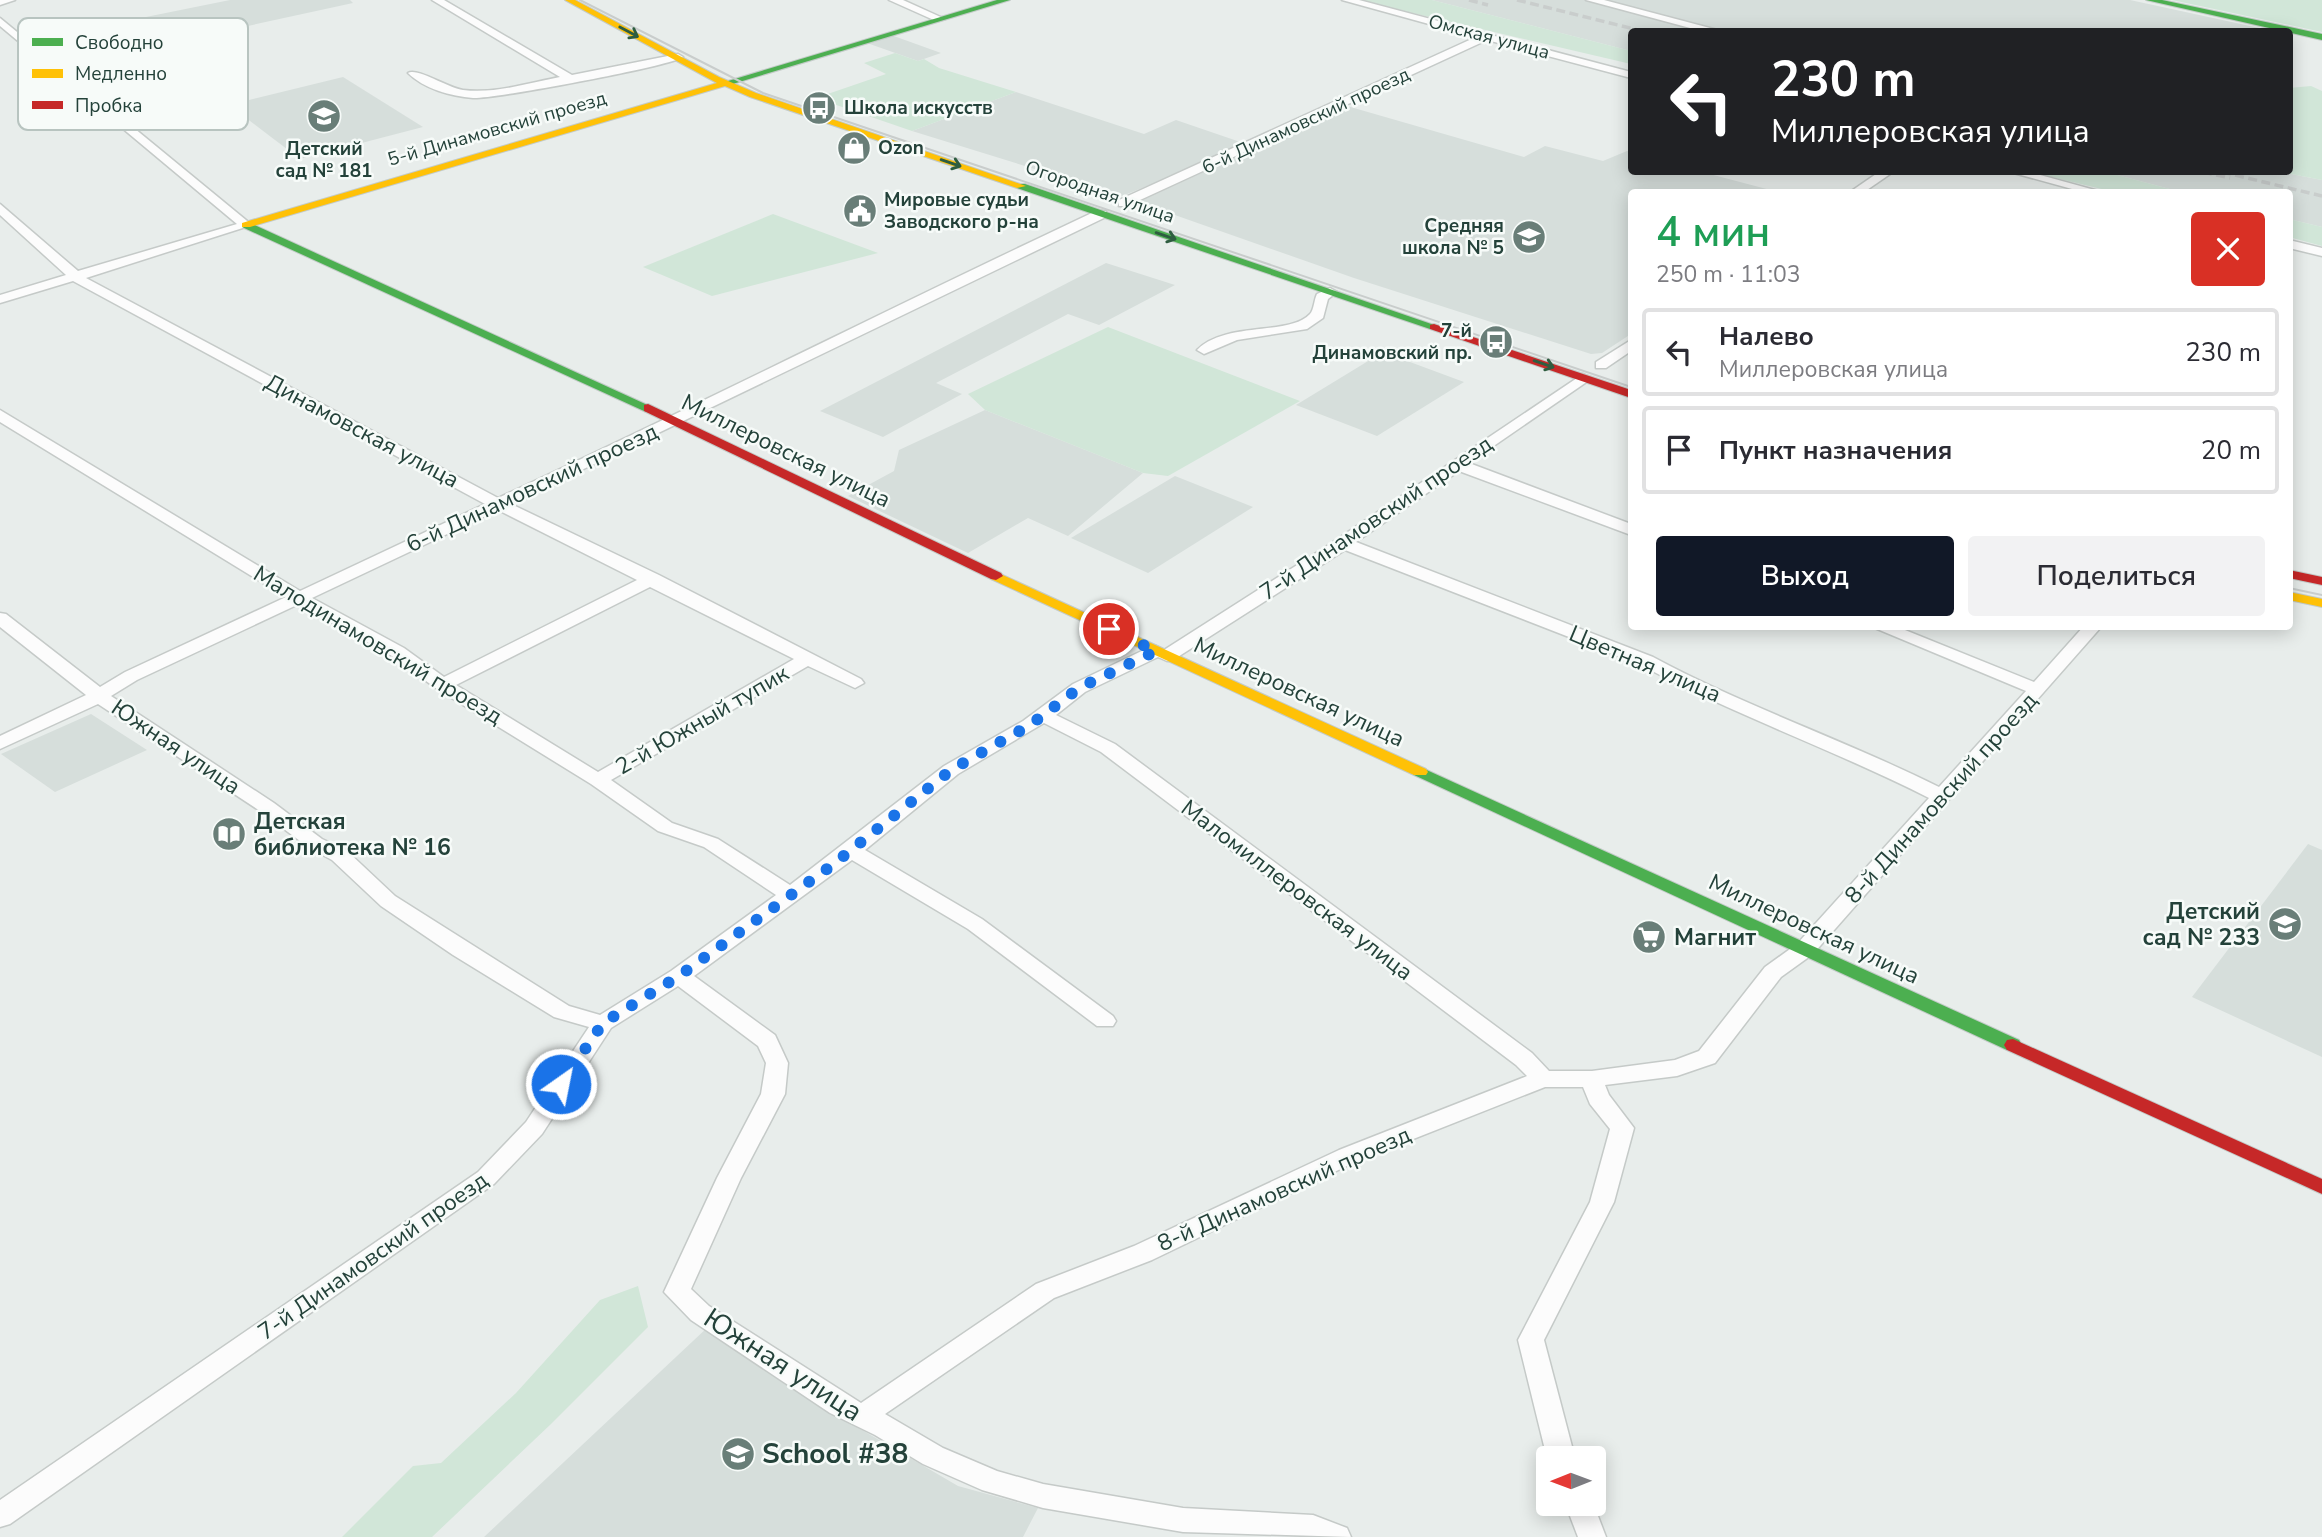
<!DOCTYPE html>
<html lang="ru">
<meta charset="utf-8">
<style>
:root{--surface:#fff;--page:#f2f2f3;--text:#2b2b33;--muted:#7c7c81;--line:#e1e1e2;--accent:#111827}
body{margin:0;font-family:"Nunito Sans",sans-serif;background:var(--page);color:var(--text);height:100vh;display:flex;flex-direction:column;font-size:26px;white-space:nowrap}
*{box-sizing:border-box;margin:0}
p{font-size:23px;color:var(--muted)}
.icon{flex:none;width:38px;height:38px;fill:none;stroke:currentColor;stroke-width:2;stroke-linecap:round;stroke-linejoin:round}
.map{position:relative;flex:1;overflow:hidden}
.details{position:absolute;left:1628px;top:189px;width:665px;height:441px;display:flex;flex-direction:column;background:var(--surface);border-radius:7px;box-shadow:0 4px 18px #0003}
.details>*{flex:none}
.hud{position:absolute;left:1628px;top:28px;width:665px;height:147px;border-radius:7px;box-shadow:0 4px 18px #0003;background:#202124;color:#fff;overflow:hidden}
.needle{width:46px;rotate:269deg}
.controls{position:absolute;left:1536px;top:1446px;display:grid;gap:14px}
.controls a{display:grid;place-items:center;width:70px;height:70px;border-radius:7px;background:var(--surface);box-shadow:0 4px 18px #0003;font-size:35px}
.pin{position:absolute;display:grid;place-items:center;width:60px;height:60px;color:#fff;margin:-30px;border:4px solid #fff;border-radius:50%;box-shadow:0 2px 7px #0007}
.me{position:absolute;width:77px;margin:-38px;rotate:33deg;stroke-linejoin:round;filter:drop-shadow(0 0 5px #0008)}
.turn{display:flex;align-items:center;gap:24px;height:147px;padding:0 28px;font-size:32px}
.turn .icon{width:91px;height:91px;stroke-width:2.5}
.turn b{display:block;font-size:49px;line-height:60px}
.round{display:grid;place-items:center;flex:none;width:74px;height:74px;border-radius:7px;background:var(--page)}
.headline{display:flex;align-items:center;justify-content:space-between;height:119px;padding:0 28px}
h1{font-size:42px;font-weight:600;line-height:52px;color:#1e9e55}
.primary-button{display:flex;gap:14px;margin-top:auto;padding:14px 28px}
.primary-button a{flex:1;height:80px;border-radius:7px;background:var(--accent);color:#fff;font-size:28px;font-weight:600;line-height:80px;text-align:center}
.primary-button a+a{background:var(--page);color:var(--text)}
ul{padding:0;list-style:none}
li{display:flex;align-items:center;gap:21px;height:88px;margin:0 14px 10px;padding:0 14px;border:4px solid var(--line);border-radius:7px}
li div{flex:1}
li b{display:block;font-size:26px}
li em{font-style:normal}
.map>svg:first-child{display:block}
.built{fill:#d6dedb}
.green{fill:#d1e6d8}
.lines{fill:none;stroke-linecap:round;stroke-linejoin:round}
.street-casing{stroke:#c5cac8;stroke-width:3}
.fast-casing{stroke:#c3cbc8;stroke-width:2}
.slow-casing{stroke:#c3cbc8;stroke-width:2}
.jam-casing{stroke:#c3cbc8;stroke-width:2}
.street{fill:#fcfcfc;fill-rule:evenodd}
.fast{fill:#4caf50;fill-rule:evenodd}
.slow{fill:#ffc107;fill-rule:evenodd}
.jam{fill:#c62828;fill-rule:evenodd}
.tram{stroke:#c9cdcc;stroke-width:2}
.rail{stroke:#c9cdcc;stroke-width:3.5;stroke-dasharray:9 4.5;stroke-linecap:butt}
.oneway{stroke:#2e5d40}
.route{stroke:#1a73e8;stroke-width:12;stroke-dasharray:0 21.6}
.labels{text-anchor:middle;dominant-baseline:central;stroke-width:5;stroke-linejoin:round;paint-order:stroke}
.far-street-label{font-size:19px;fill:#24423a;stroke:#f7fbf9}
.far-poi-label{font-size:19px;font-weight:bold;fill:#24423a;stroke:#f7fbf9;text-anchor:start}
.street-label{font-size:23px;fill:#24423a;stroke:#f7fbf9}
.poi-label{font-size:23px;font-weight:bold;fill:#24423a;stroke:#f7fbf9;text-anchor:start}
.near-street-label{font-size:28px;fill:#24423a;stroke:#f7fbf9}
.near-poi-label{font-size:28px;font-weight:bold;fill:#24423a;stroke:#f7fbf9;text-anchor:start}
.key{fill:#f7fbf9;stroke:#b8c4c0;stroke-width:2}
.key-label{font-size:19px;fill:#24423a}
</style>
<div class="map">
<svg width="2322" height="1537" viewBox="0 0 2322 1537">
<rect width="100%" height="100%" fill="#e8edeb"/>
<!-- built -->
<g class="built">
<path d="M230 0H350L353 3 174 42 141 18Z"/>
<path d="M1432 0H2130L2273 31 1631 32V51Z"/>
<path d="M891 35 941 53 918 61 867 43Z"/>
<path d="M343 77 423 127 300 159 229 105Z"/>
<path d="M1016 92 1144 134 1176 120 1249 145 1122 196 912 131Z"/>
<path d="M1347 106 1524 157 1545 146 1603 161 1627 151 1631 152V172H1702L1778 192H1631V334L1602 353 1591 354 1354 278 1138 202Z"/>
<path d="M2106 172H2281L2322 180V227L2289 219V192H2181Z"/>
<path d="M1106 263 1175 285 1099 325 1068 314 936 383 962 394 883 437 820 411Z"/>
<path d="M1383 352 1464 382 1377 436 1296 405Z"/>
<path d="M985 410 1143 473 1068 536 1028 518 968 553 848 496 894 471 899 450Z"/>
<path d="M1175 476 1253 507 1148 573 1071 538Z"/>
<path d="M91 714 147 750 55 792 1 754Z"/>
<path d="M2308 844 2322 850V1057L2192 997Z"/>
<path d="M709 1326 850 1423 958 1486 1038 1508 1023 1537H484Z"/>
</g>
<!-- green -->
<g class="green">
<path d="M1357 0H1432L1631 51V64Z"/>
<path d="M2172 0H2322V32Z"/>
<path d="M895 53 918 61 924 59 939 68 1016 92 912 131 816 98 886 74 864 63Z"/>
<path d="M2311 86 2322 91V180L2281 172H2289V88Z"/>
<path d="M2031 172H2106L2181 192H2114Z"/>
<path d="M773 214 878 253 712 296 643 267Z"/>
<path d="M2289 219 2322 227V246L2289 237Z"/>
<path d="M1108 327 1300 401 1168 476 1143 473 985 410 968 394Z"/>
<path d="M638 1286 648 1327 551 1424 432 1537H342L413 1466 441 1463 516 1393 600 1300Z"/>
</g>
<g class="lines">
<!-- street casing -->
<g class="street-casing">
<g id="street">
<path d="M0 0H15L0 5Z"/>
<path d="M432 0H444L572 75 678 54 683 57C671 66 494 99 473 98 451 96 424 89 408 73 417 67 448 88 463 90 495 94 528 83 560 77Z"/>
<path d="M889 0H903L945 19 936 21Z"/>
<path d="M1342 0H1359L1631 72V78L1487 40 1127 206H1119V200L1476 37Z"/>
<path d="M1586 0H1604L1725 32H1705Z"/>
<path d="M0 18 252 225 86 278 498 498C699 405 896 305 1096 211H1106V217L511 504 659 575 861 679 864 683 855 688 808 666 611 780 672 823 718 839 790 885 944 766 1023 721 1073 684 1150 647 1156 646 1164 650 1327 546 1583 374 1590 378 1588 381 1469 463 1631 524V535L1459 471 1356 542 1653 657C1746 707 1845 740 1939 787L2026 691 1870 626H1895L2034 682 2084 626H2102L1813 954 1781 977 1715 1063 1677 1076 1605 1085 1609 1095 1634 1128 1614 1202 1544 1340 1575 1458H1549V1461L1547 1458 1518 1340 1590 1202 1610 1129 1590 1104 1583 1087H1545L1355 1162 1152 1260 1054 1298 885 1414 943 1448 997 1471 1043 1484 1183 1508 1313 1515 1347 1528 1351 1537 1183 1532 1043 1508 982 1490 923 1464 875 1435 830 1413 691 1320 664 1292 717 1178 761 1094 766 1063 758 1046 678 986 611 1028 542 1134 494 1184 10 1524 0 1527V1500L478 1172 526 1122 589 1027 554 1017 453 955 381 906 332 860 308 847 260 811 98 704 0 749V736L86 695 0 627V613L6 614 100 687 125 672 286 597 0 422V410L300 591 485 504 73 281 0 303V295L66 275 0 215V204L78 271 237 224 0 26ZM498 510 637 580 444 677 404 648 312 598ZM1345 550 1641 665C1734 715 1835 750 1929 798L1797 944 1765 967 1699 1051 1675 1060 1592 1071H1549L1532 1053 1115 744 1056 715 1085 692 1158 657 1167 661 1173 660ZM650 587 794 659 598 772 456 685ZM299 604 392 656 437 689 591 784 658 831 704 847 776 895 671 971 600 1015 569 1006 395 896 346 850 322 839 274 803 111 696 137 680ZM1044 723 1101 752 1516 1065 1527 1076 1339 1150 1134 1246 1036 1284 861 1403 709 1306 691 1289 741 1178 785 1094 788 1063 775 1035 694 976 852 860 968 929 1097 1026H1113L1116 1021 1113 1016 982 919 865 850 958 774Z"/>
<path d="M1879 172H1893L1864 192H1850Z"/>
<path d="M2010 172H2029L2102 192H2083Z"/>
<path d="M2289 240 2322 248V256L2289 248Z"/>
<path d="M1330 288 1337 292 1328 299 1323 318 1307 329 1237 340 1204 354 1197 350C1225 321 1290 336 1310 314 1314 310 1314 300 1317 294Z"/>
<path d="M1631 340V351L1606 368H1596V362Z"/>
<path d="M1565 1503H1593L1606 1537H1578Z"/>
</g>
</g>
<!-- fast casing -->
<g class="fast-casing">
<g id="fast">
<path d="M997 0H1010L726 86 718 84Z"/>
<path d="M2146 0H2162L2322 34V40Z"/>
<path d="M1017 184H1025L1440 327 1438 329H1430L1017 188Z"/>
<path d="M242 223H250L654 408 648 412 644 411 242 227Z"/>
<path d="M1420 767 2019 1040 2022 1045 2019 1050H2007L1414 775 1412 772Z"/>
</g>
</g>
<!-- slow casing -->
<g class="slow-casing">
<g id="slow">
<path d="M565 0H575L719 77 756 93 1026 186 1017 188 750 97 725 86 250 227H242V223L717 83Z"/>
<path d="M996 572 1426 769 1428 772 1426 775H1414L991 579 989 576Z"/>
<path d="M2289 592 2322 599V607L2289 600Z"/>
</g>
</g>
<!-- jam casing -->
<g class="jam-casing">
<g id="jam">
<path d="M1434 324 1631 390V398L1430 329V325Z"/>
<path d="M648 404 1001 573 1003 576 996 580 991 579 644 411V405Z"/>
<path d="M2289 570 2322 577V585L2289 578Z"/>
<path d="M2013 1039 2322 1179V1194L2007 1050 2004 1045 2007 1040Z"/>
</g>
</g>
<!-- street -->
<use href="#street" class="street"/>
<!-- fast -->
<use href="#fast" class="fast"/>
<!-- slow -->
<use href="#slow" class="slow"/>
<!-- jam -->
<use href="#jam" class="jam"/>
<!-- tram -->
<g class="tram">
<path d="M580 0 763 93 1631 387"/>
<path d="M2289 588 2322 595"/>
</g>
<!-- rail -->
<g class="rail">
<path d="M1469 0 1488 5"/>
<path d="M1517 0 1646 32"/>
<path d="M2203 172 2230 178"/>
<path d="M2222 172 2322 196"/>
</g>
</g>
<!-- one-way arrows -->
<defs><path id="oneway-shaft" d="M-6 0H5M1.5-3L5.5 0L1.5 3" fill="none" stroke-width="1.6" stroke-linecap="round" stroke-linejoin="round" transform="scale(1.75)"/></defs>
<g class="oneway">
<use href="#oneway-shaft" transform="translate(629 32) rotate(28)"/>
<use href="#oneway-shaft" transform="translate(951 163) rotate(19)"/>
<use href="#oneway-shaft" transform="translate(1166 236) rotate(19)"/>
<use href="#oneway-shaft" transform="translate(1544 364) rotate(19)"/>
</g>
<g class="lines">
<!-- route -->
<path class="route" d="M561 1084 603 1023 679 976 831 866 951 770 1030 725 1079 688 1156 651 1109 629"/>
</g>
<!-- icons -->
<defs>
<g id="bus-disc" transform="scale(1.75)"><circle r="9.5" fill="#697e78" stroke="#f7fbf9"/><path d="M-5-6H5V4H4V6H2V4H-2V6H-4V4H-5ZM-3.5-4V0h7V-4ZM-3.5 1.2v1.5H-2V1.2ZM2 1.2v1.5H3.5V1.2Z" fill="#fff"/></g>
<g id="school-disc" transform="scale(1.75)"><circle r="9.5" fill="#697e78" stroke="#f7fbf9"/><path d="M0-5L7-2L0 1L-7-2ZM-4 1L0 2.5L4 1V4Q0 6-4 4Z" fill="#fff"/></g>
<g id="shop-disc" transform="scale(1.75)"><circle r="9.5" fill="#697e78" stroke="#f7fbf9"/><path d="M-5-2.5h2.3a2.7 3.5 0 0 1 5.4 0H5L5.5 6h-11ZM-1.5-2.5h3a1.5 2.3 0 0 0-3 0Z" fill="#fff"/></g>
<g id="civic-disc" transform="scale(1.75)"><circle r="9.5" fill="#697e78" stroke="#f7fbf9"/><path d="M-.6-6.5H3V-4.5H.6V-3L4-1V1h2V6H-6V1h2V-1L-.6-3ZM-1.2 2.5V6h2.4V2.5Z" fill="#fff"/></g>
<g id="library-disc" transform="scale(1.75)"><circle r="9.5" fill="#697e78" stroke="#f7fbf9"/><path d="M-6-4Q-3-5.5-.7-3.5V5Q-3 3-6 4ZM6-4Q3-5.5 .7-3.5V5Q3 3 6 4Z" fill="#fff"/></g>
<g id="supermarket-disc" transform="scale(1.75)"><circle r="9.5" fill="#697e78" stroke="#f7fbf9"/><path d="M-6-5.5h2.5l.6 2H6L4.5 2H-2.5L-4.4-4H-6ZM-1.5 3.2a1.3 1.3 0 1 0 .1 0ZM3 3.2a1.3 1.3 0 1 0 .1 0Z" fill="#fff"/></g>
</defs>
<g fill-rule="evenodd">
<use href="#bus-disc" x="819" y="108"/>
<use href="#school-disc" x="324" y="116"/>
<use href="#shop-disc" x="854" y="148"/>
<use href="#civic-disc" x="860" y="211"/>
<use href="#school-disc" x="1529" y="237"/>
<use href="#bus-disc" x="1496" y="342"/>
<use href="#library-disc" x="229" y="834"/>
<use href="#school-disc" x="2285" y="924"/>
<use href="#supermarket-disc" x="1649" y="937"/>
<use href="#school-disc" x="738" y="1454"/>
</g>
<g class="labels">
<!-- far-street labels -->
<g class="far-street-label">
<text transform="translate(1489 37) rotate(15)">Омская улица</text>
<text transform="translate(1306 121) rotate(-25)">6-й Динамовский проезд</text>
<text transform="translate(497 129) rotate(-16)">5-й Динамовский проезд</text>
<text transform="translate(1100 192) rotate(19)">Огородная улица</text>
</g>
<!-- far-poi labels -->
<g class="far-poi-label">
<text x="844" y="108">Школа искусств</text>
<text x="878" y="148">Ozon</text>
<text x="324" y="149" text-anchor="middle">Детский<tspan x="324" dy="22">сад № 181</tspan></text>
<text x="884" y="200">Мировые судьи<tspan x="884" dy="22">Заводского р-на</tspan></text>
<text x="1504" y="226" text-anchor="end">Средняя<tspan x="1504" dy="22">школа № 5</tspan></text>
<text x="1472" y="331" text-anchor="end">7-й<tspan x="1472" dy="22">Динамовский пр.</tspan></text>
</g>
<!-- street labels -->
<g class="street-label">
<text transform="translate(362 431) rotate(28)">Динамовская улица</text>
<text transform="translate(786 451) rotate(26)">Миллеровская улица</text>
<text transform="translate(532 488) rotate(-25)">6-й Динамовский проезд</text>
<text transform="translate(1376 518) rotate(-34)">7-й Динамовский проезд</text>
<text transform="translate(378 645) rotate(31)">Малодинамовский проезд</text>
<text transform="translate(1645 664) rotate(23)">Цветная улица</text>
<text transform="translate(1299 692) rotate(25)">Миллеровская улица</text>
<text transform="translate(702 720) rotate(-30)">2-й Южный тупик</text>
<text transform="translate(176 747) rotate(34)">Южная улица</text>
<text transform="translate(1941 798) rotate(-48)">8-й Динамовский проезд</text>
<text transform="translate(1297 890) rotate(37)">Маломиллеровская улица</text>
<text transform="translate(1814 929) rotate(25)">Миллеровская улица</text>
<text transform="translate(1284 1189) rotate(-24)">8-й Динамовский проезд</text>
<text transform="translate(373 1256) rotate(-35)">7-й Динамовский проезд</text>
</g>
<!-- poi labels -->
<g class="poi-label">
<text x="254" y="821">Детская<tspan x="254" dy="26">библиотека № 16</tspan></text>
<text x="2260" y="911" text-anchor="end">Детский<tspan x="2260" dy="26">сад № 233</tspan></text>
<text x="1674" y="937">Магнит</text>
</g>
<!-- near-street labels -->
<g class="near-street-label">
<text transform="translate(783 1365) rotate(33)">Южная улица</text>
</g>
<!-- near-poi labels -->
<g class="near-poi-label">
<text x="762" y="1454">School #38</text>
</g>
</g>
<!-- legend -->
<rect x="18" y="18" width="230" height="112" rx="10" class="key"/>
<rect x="32" y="38" width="31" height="8" fill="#4caf50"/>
<rect x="32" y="69" width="31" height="9" fill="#ffc107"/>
<rect x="32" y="101" width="31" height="8" fill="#c62828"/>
<g class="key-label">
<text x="75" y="49">Свободно</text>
<text x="75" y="80">Медленно</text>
<text x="75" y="112">Пробка</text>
</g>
</svg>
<div class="controls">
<a><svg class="needle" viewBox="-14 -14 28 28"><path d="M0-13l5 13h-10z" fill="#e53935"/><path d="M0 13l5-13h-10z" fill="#7c7c81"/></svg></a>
</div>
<div class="pin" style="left:1109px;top:629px;background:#d93025"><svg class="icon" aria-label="arrive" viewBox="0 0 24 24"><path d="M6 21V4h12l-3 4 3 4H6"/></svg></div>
<svg class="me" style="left:561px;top:1084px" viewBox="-20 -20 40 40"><circle r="17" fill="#1a73e8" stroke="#fff" stroke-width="3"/><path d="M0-11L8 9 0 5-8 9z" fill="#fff"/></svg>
<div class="hud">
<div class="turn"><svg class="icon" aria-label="left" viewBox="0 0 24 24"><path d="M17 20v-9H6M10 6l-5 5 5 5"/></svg><div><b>230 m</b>Миллеровская улица</div></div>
</div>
<section class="details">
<div class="headline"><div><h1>4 мин</h1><p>250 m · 11:03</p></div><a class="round" style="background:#d93025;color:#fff"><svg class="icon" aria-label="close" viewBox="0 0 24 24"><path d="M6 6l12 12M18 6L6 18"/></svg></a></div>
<ul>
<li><svg class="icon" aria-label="left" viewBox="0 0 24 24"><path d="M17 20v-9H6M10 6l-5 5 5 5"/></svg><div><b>Налево</b><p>Миллеровская улица</p></div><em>230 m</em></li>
<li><svg class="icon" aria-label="arrive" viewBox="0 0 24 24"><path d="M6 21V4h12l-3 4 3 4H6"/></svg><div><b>Пункт назначения</b></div><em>20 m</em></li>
</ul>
<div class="primary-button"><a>Выход</a><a>Поделиться</a></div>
</section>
</div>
